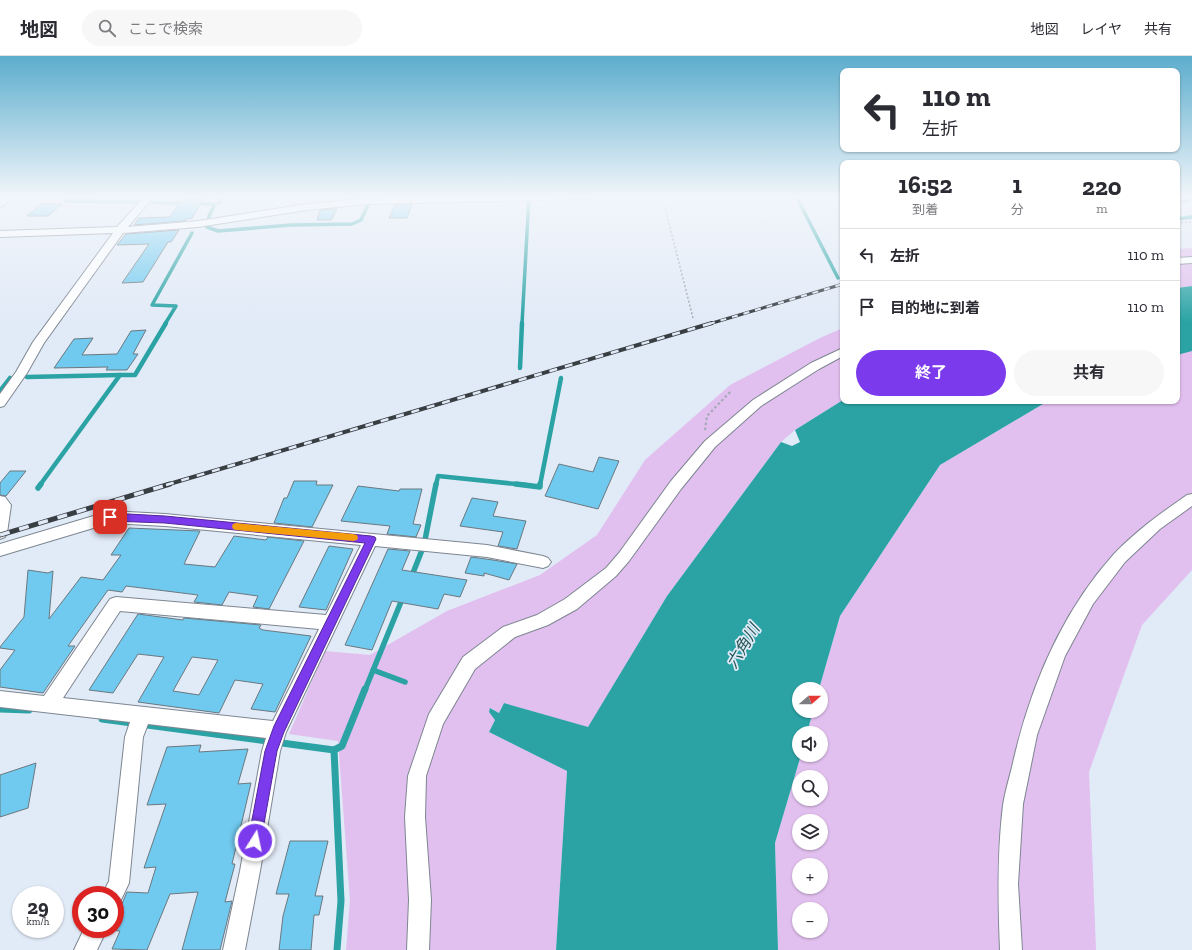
<!DOCTYPE html>
<html lang="ja">
<meta charset="utf-8">
<style>
:root{--surface:#fff;--page:#f7f7f7;--text:#2b2b33;--muted:#7c7c81;--line:#e1e1e2;--accent:#7c3aed}
body{margin:0;font-family:"Zilla Slab","Noto Sans JP",serif;background:var(--page);color:var(--text);height:100vh;display:flex;flex-direction:column;font-size:15px;white-space:nowrap}
*{box-sizing:border-box;margin:0}
p{font-size:13px;color:var(--muted)}
.icon{flex:none;width:22px;height:22px;fill:none;stroke:currentColor;stroke-width:2;stroke-linecap:round;stroke-linejoin:round}
.map{position:relative;flex:1;overflow:hidden}
.drawer{position:absolute;left:840px;top:104px;width:340px;height:244px;display:flex;flex-direction:column;background:var(--surface);border-radius:8px;box-shadow:0 1px 3px #0004}
.drawer>*{flex:none}
.top-card{position:absolute;left:840px;top:12px;width:340px;height:84px;border-radius:8px;box-shadow:0 1px 3px #0004;background:#fff;color:var(--text);overflow:hidden}
.needle{width:26px;rotate:70deg}
.tools{position:absolute;left:792px;top:626px;display:grid;gap:8px}
.tools a{display:grid;place-items:center;width:36px;height:36px;border-radius:50%;background:var(--surface);box-shadow:0 1px 3px #0004;font-size:20px}
.speed{position:absolute;left:12px;top:830px;display:flex;gap:8px;font-size:20px;font-weight:700;text-align:center}
.speed>*{display:grid;place-content:center;width:52px;height:52px;border-radius:50%;background:var(--surface);box-shadow:0 1px 3px #0004;line-height:1}
.speed small{font-size:10px;font-weight:400}
.speed .limit{border:6px solid #d22;background:#fff;color:#111}
.pin{position:absolute;display:grid;place-items:center;width:34px;height:34px;color:#fff;margin:-17px;border-radius:8px;box-shadow:0 2px 6px #0006}
.me{position:absolute;width:44px;margin:-22px;rotate:10deg;stroke-linejoin:round;filter:drop-shadow(0 0 3px #0008)}
.turn{display:flex;align-items:center;gap:14px;height:84px;padding:0 16px;font-size:18px}
.turn .icon{width:52px;height:52px;stroke-width:2.5}
.turn b{display:block;font-size:28px;line-height:34px}
.eta{display:flex;justify-content:space-evenly;align-items:center;height:68px;text-align:center}
.eta b{font-size:24px;font-weight:700;line-height:28px}
.action{display:flex;gap:8px;margin-top:auto;padding:8px 16px}
.action a{flex:1;height:46px;border-radius:24px;background:var(--accent);color:#fff;font-size:16px;font-weight:700;line-height:46px;text-align:center}
.action a+a{background:var(--page);color:var(--text)}
ul{padding:0;list-style:none}
li{display:flex;align-items:center;gap:12px;height:52px;padding:0 16px;border-top:1px solid var(--line)}
li div{flex:1}
li b{display:block;font-size:15px}
li em{font-style:normal}
header{display:flex;align-items:center;gap:24px;box-sizing:border-box;height:56px;padding:0 20px;background:var(--surface);border-bottom:1px solid var(--line)}
header strong{font-size:19px}
nav{display:flex;gap:22px;margin-inline-start:auto;font-size:14px}
.search{width:280px;height:36px;background:var(--page);display:flex;align-items:center;gap:10px;box-sizing:border-box;padding:0 14px;border-radius:22px;color:var(--muted);font-size:15px}
.map>svg:first-child{display:block}
.green{fill:#e1bfee;fill-rule:evenodd}
.water{fill:#2ba3a5}
.lines{fill:none;stroke-linecap:round;stroke-linejoin:round}
.stream-far3{stroke:#2ba3a5;stroke-width:3.5}
.stream-far2{stroke:#2ba3a5;stroke-width:4.5}
.stream-far1{stroke:#2ba3a5;stroke-width:5.5}
.stream{stroke:#2ba3a5;stroke-width:7}
.building{fill:#70caef;stroke:#6a787f;fill-rule:evenodd}
.minor-casing{stroke:#7d8691;stroke-width:2}
.path-far1{stroke:#a0a8b2;stroke-width:1.5;stroke-dasharray:2 2;stroke-linecap:butt}
.path{stroke:#a0a8b2;stroke-width:2;stroke-dasharray:2.5 2.5;stroke-linecap:butt}
.minor{fill:#fff;fill-rule:evenodd}
.rail-far2-casing{stroke:#393e43;stroke-width:3}
.rail-far1-casing{stroke:#393e43;stroke-width:4}
.rail-casing{stroke:#393e43;stroke-width:5}
.rail-far2{stroke:#e1eaf7;stroke-width:2;stroke-dasharray:6;stroke-linecap:butt}
.rail-far1{stroke:#e1eaf7;stroke-width:2.5;stroke-dasharray:8;stroke-linecap:butt}
.rail{stroke:#e1eaf7;stroke-width:3.5;stroke-dasharray:10;stroke-linecap:butt}
.route{fill:#7c3aed;stroke:#51269a}
.slow{fill:#f59e0b}
.labels{text-anchor:middle;dominant-baseline:central;stroke-width:3.5;stroke-linejoin:round;paint-order:stroke}
.water-label{font-size:16px;font-style:italic;fill:#275858;stroke:#e1eaf7}
</style>
<header>
<strong>地図</strong>
<div class="search"><svg class="icon" aria-label="search" viewBox="0 0 24 24"><circle cx="10" cy="10" r="6"/><path d="M15 15l6 6"/></svg>ここで検索</div>
<nav><a>地図</a><a>レイヤ</a><a>共有</a></nav>
</header>
<div class="map">
<svg width="1192" height="894" viewBox="0 0 1192 894">
<rect width="100%" height="100%" fill="#e1eaf7"/>
<!-- green -->
<g class="green">
<path d="M1192 192V230L1177 232V193Z"/>
<path d="M843 272V344L795 374 781 386 667 540 588 672 504 647 499 657 491 652 489 656 495 664 489 676 567 715 556 894H346L350 844 338 685 289 678 325 595 370 599 447 555 540 519 597 479 645 404 730 329 820 282Z"/>
<path d="M1188 295H1192V514L1142 569 1089 716 1096 894H778L775 787 801 699H821V677H807L813 655H821V633H819L840 560 940 409 1048 345H1177V299ZM799 721H821V743H799ZM799 765H821V787H799ZM799 809H821V831H799ZM799 853H821V875H799Z"/>
</g>
<!-- water -->
<g class="water">
<path d="M1192 230V295L1177 299V232Z"/>
<path d="M843 344 1048 345 940 409 840 560 819 633H799V655H813L807 677H799V699H801L775 787 778 894H556L567 715 489 676 495 664 489 656 490 652 499 657 504 647 588 671 667 540 781 386 792 390 800 386 795 374Z"/>
</g>
<g class="lines">
<!-- stream-far3 -->
<g class="stream-far3">
<path d="M70 140 65 145 186 147"/>
<path d="M796 140 838 222"/>
<path d="M194 147 215 148 209 160 207 171 218 175 291 169 352 168 361 164 372 140"/>
<path d="M215 148 220 146 224 140"/>
<path d="M1177 163 1192 161"/>
<path d="M165 268 176 250 152 249 192 177"/>
<path d="M522 268 529 140"/>
</g>
<!-- stream-far2 -->
<g class="stream-far2">
<path d="M520 312 522 267"/>
<path d="M27 321 120 319"/>
<path d="M0 335 10 322"/>
<path d="M40 429 120 319H135L166 267"/>
<path d="M436 429 438 420 526 429"/>
<path d="M540 429 561 322"/>
</g>
<!-- stream-far1 -->
<g class="stream-far1">
<path d="M516 428 540 431V428"/>
<path d="M38 432 41 428"/>
<path d="M411 522 424 489 436 428"/>
<path d="M373 614 405 626"/>
<path d="M365 634 403 541"/>
</g>
<!-- stream -->
<g class="stream">
<path d="M0 653 29 654"/>
<path d="M102 663 334 694 342 690 365 633"/>
<path d="M334 694 341 845 337 894"/>
</g>
</g>
<!-- building -->
<g class="building">
<path d="M184 140H205L192 162 186 163 185 165 134 169 139 162 170 161Z"/>
<path d="M41 148H62L48 160H27Z"/>
<path d="M412 148 407 162H389L395 149Z"/>
<path d="M337 153 331 164H317L320 154Z"/>
<path d="M179 174 171 186H168L143 226 122 227 149 188 117 189 126 178Z"/>
<path d="M146 274 133 298H138L127 314H106L108 311 54 312 74 283 93 282 82 299 117 298 131 275Z"/>
<path d="M599 401 619 405 598 453 545 440 559 408 593 416Z"/>
<path d="M10 415H26L6 440 0 439V427Z"/>
<path d="M294 425H317L316 429H333L312 471 274 467 284 442H287Z"/>
<path d="M358 430 399 435 400 433H422L413 468 421 469 416 481 387 478 390 470 341 465Z"/>
<path d="M472 442 498 446 493 460 526 465 517 493 498 490 503 476 460 470Z"/>
<path d="M129 472 200 475 184 508 215 511 234 480 266 484 268 481 304 485 269 553 253 551 258 540 229 536 222 549 194 546 198 539 126 530 122 536 108 534 68 590H75L43 637 0 631V614L15 594 0 592V591L24 561 28 514 48 517 53 515 49 563 81 521 103 524 121 499H111Z"/>
<path d="M329 490 353 493 326 554 299 551Z"/>
<path d="M388 493 410 495 402 514 467 524 460 541 444 538 438 553 392 545 372 594 345 589Z"/>
<path d="M471 501 493 504 517 508 509 524 484 517V520L465 517Z"/>
<path d="M138 558 183 564 184 562 261 569 259 572 263 574 311 580 275 656 251 653 263 628 235 624 219 657 138 646 164 601 138 598 113 637 89 634ZM192 601 218 604 199 639 173 635Z"/>
<path d="M201 689 199 696 248 693 238 728 251 727 232 808H235L225 846 232 845 220 894H182L198 836 170 838 147 894 112 893 120 875 110 874 115 873V864L127 836 148 837 156 811 144 812 166 748 147 749 167 691Z"/>
<path d="M36 707 28 752 0 761V719Z"/>
<path d="M290 785H328L315 840H323L319 859H314L311 894H279L283 860 289 838H276Z"/>
</g>
<g class="lines">
<!-- minor casing -->
<g class="minor-casing">
<g id="minor">
<path d="M3 140H12L3 150 0 151V143Z"/>
<path d="M145 140H154L128 171 198 165 307 148 369 142 460 140H591L587 143 369 148 307 154 198 171 123 177 44 287 27 317 4 350 0 351V338L16 316 33 286 113 177 0 181V175L117 171Z"/>
<path d="M1192 201V207L1177 208V202Z"/>
<path d="M843 292V300L819 313 761 350 715 391 681 433 629 505 616 520 577 553 548 569 515 581 475 613 443 668 426 720 425 761 431 844 429 894H407L409 844 405 761 408 720 429 658 463 601 503 571 537 559 565 543 606 512 619 497 671 425 705 385 753 344 811 307Z"/>
<path d="M1192 438V450L1160 473 1125 506 1093 548 1065 600 1037 679 1023 748 1018 828 1022 894H1000C998 846 997 797 1003 749 1005 736 1009 723 1012 711 1029 634 1061 557 1114 498 1136 475 1161 457 1187 439Z"/>
<path d="M0 440 5 441 11 449 7 477 5 481 0 483Z"/>
<path d="M110 455 165 458 487 489 543 500 548 502 551 506 548 510 543 512 487 501 375 490 286 676 280 695 260 815 245 894H223L240 815 262 695 266 682 148 668 143 681 129 827 120 846 115 849V839H102L109 825 125 681 130 666 0 651V635L44 640 110 543 116 541 326 559 361 489 165 470 110 467 0 500V488ZM120 555 319 573 273 665 63 642Z"/>
<path d="M84 873H107L97 894H74Z"/>
</g>
</g>
<!-- path-far1 -->
<g class="path-far1">
<path d="M662 140 693 262"/>
<path d="M1177 167 1192 166"/>
</g>
<!-- path -->
<path class="path" d="M705 374 707 360 731 335"/>
<!-- minor -->
<use href="#minor" class="minor"/>
<!-- rail-far2 casing -->
<g class="rail-far2-casing">
<g id="rail-far2">
<path d="M1177 146 1192 144"/>
<path d="M709 268 843 228"/>
</g>
</g>
<!-- rail-far1 casing -->
<g class="rail-far1-casing">
<path id="rail-far1" d="M166 429 712 267"/>
</g>
<!-- rail casing -->
<g class="rail-casing">
<path id="rail" d="M0 479 170 428"/>
</g>
<!-- rail-far2 -->
<use href="#rail-far2" class="rail-far2"/>
<!-- rail-far1 -->
<use href="#rail-far1" class="rail-far1"/>
<!-- rail -->
<use href="#rail" class="rail"/>
</g>
<!-- sky -->
<linearGradient id="sky" x2="0" y2="1"><stop stop-color="#5cadcd"/><stop offset="0.53" stop-color="#f2f6fb"/><stop offset="1" stop-color="#f2f6fb" stop-opacity="0"/></linearGradient>
<rect width="1192" height="266" fill="url(#sky)"/>
<!-- route -->
<path class="route" d="M110 457 165 460 371 480 375 481 376 483 284 676 277 695 260 790 255 791 250 790 248 785 265 695 274 670 365 487 165 467 110 465 105 461Z"/>
<!-- slow -->
<path class="slow" d="M236 467 353 478 357 479 358 482 357 484 353 485 236 474 233 473 232 470 233 468Z"/>
<g class="labels">
<!-- water labels -->
<g class="water-label">
<text transform="translate(743 590) rotate(-59)">六角川</text>
</g>
</g>
</svg>
<div class="tools">
<a><svg class="needle" viewBox="-14 -14 28 28"><path d="M0-13l5 13h-10z" fill="#e53935"/><path d="M0 13l5-13h-10z" fill="#7c7c81"/></svg></a>
<a><svg class="icon" aria-label="sound" viewBox="0 0 24 24"><path d="M4 9h4l5-4v14l-5-4H4zM17 9q2 3 0 6"/></svg></a>
<a><svg class="icon" aria-label="search" viewBox="0 0 24 24"><circle cx="10" cy="10" r="6"/><path d="M15 15l6 6"/></svg></a>
<a><svg class="icon" aria-label="layers" viewBox="0 0 24 24"><path d="M12 4l9 5-9 5-9-5zM3 14l9 5 9-5"/></svg></a>
<a>+</a>
<a>−</a>
</div>
<div class="speed"><div>29<small>km/h</small></div><div class="limit">30</div></div>
<div class="pin" style="left:110px;top:461px;background:#d93025"><svg class="icon" aria-label="arrive" viewBox="0 0 24 24"><path d="M6 21V4h12l-3 4 3 4H6"/></svg></div>
<svg class="me" style="left:255px;top:785px" viewBox="-20 -20 40 40"><circle r="17" fill="#7c3aed" stroke="#fff" stroke-width="3"/><path d="M0-11L8 9 0 5-8 9z" fill="#fff"/></svg>
<div class="top-card">
<div class="turn"><svg class="icon" aria-label="left" viewBox="0 0 24 24"><path d="M17 20v-9H6M10 6l-5 5 5 5"/></svg><div><b>110 m</b>左折</div></div>
</div>
<section class="drawer">
<div class="eta">
<div><b>16:52</b><p>到着</p></div>
<div><b>1</b><p>分</p></div>
<div><b>220</b><p>m</p></div>
</div>
<ul>
<li><svg class="icon" aria-label="left" viewBox="0 0 24 24"><path d="M17 20v-9H6M10 6l-5 5 5 5"/></svg><div><b>左折</b></div><em>110 m</em></li>
<li><svg class="icon" aria-label="arrive" viewBox="0 0 24 24"><path d="M6 21V4h12l-3 4 3 4H6"/></svg><div><b>目的地に到着</b></div><em>110 m</em></li>
</ul>
<div class="action"><a>終了</a><a>共有</a></div>
</section>
</div>
